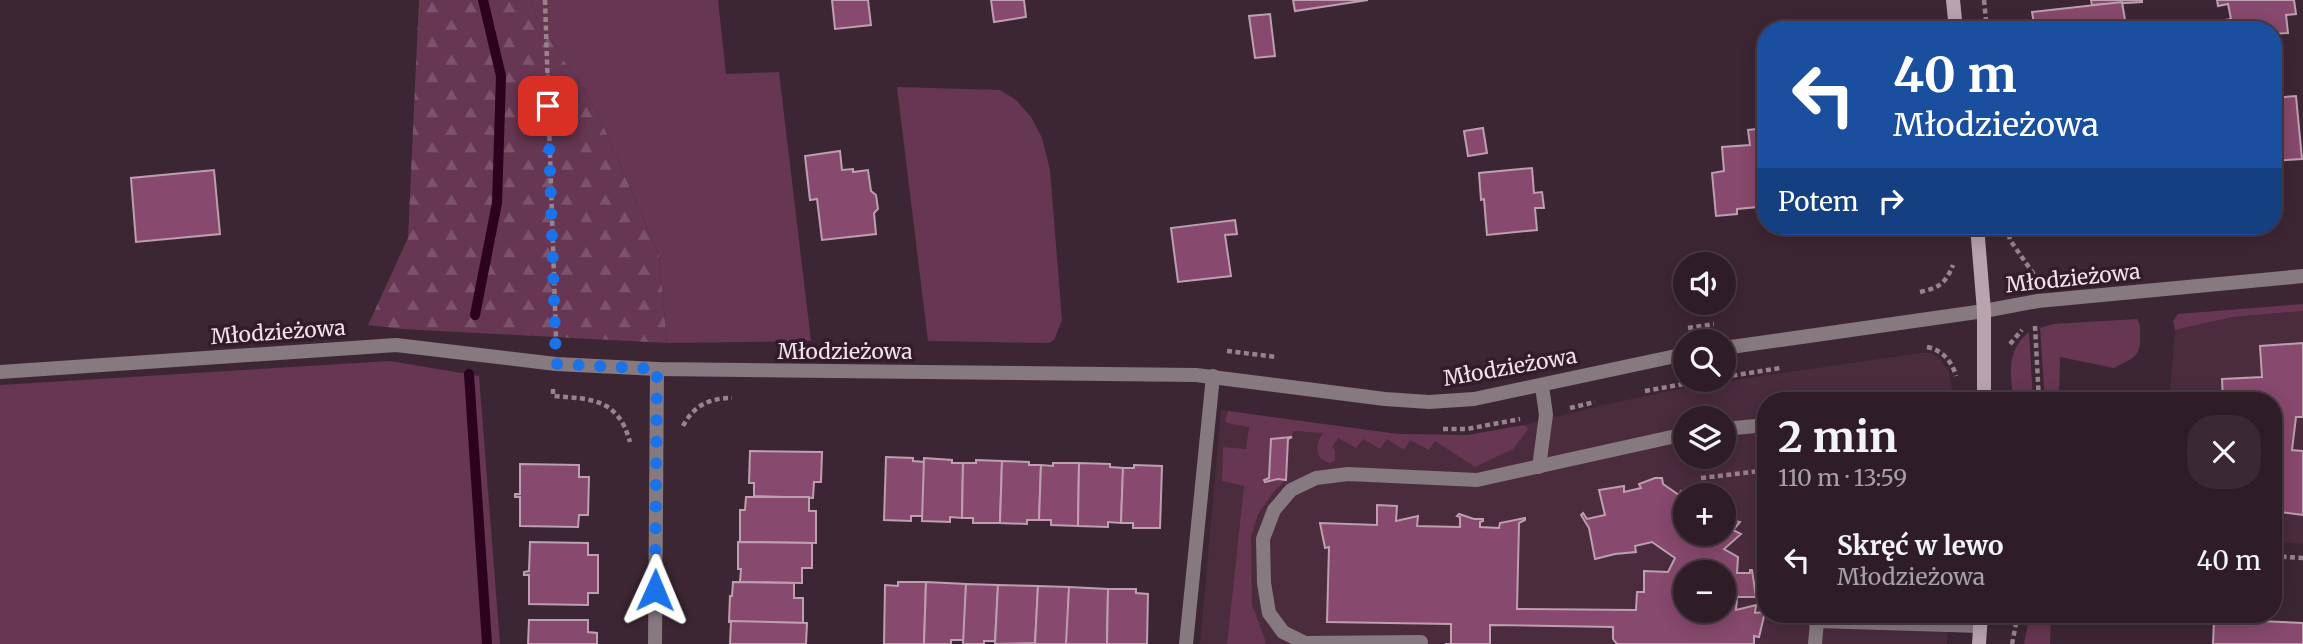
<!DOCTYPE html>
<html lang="pl">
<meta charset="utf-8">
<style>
:root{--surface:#2e1c26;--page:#3a2932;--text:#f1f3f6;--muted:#a7a1a7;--line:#493a43}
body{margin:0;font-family:Merriweather,serif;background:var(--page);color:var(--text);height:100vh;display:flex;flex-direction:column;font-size:26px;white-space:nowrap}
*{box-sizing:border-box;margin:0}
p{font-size:23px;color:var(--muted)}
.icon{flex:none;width:38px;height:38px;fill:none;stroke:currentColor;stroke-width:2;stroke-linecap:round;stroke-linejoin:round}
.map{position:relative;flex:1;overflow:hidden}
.panel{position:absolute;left:1757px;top:392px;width:525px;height:231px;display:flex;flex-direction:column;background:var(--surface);border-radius:28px;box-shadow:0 4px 18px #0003,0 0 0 2px var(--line)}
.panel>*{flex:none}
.top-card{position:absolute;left:1757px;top:21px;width:525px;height:214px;border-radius:28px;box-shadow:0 4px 18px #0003,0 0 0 2px var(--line);background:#1a4fa0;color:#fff;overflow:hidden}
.buttons{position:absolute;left:1673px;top:252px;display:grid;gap:14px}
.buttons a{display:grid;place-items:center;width:63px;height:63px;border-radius:50%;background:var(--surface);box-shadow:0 4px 18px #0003,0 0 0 2px var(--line);font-size:35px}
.pin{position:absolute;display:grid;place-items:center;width:60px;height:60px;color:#fff;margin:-30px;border-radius:14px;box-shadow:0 4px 10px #0006}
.me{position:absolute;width:77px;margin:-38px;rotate:1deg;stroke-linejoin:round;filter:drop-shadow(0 0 5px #0008)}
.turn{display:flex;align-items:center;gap:24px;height:147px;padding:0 21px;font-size:32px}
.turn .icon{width:91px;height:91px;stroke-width:2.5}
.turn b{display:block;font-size:49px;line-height:60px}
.then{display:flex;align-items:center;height:66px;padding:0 21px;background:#0003;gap:14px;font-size:26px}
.round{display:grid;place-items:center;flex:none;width:74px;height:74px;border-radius:28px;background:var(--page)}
.overview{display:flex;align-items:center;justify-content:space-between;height:119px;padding:0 21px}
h1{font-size:42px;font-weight:700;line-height:52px}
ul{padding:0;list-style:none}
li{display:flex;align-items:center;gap:21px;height:98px;padding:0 21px}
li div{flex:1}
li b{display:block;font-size:26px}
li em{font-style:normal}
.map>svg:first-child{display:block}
.built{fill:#4a2c3d;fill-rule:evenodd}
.grass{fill:#663652}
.forest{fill:url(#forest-firs)}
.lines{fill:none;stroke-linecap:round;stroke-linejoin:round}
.stream{stroke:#2c031e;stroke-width:10}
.building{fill:#87496d;stroke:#bd9faf;stroke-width:2;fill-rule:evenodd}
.path{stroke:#97838e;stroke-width:4.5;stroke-dasharray:5 3.5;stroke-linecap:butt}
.lane{stroke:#867980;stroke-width:14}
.street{stroke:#867980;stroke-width:14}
.secondary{stroke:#b8a3ae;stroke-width:14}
.route{stroke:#1a73e8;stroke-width:12;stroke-dasharray:0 21.6}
.labels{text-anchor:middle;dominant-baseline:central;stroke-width:7;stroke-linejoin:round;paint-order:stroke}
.street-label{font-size:21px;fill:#f1e1ea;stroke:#331c29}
</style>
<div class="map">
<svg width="2303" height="644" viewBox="0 0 2303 644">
<defs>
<pattern id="forest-firs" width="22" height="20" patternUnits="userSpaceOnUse" patternTransform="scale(1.75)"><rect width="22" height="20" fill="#663652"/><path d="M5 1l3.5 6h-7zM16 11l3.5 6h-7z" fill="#7c536b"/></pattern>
</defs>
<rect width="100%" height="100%" fill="#3d2633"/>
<!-- built -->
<g class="built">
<path d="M2303 311V544L2273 541V401H2169L2175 330 2233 317Z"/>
<path d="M1920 353H1931L1940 359 1949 372 1954 401H1766V614H1949L1947 644H1200L1221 410 1398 434 1468 435 1524 425 1603 405 1688 387ZM1685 418H1724V457H1685ZM1685 495H1724V534H1685ZM1685 572H1724V611H1685Z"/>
</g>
<!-- grass -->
<g class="grass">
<path d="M531 0H718L726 74 779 72 811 341 667 343 659 255 597 111 537 19Z"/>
<path d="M897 87 1000 90 1016 100 1031 117 1042 138 1050 170 1062 320 1054 340 1049 343 928 341Z"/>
<path d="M2303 304V311L2233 317 2175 330 2173 321 2178 314Z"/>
<path d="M2137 319C2141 325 2140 328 2140 336 2141 358 2132 358 2114 368L2060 357 2059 401H2045L2040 328 2053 324Z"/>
<path d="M2029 332 2033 401H2014C2010 374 2006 351 2029 332Z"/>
<path d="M390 361 479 376 500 644H0V385Z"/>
<path d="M1228 411 1398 434 1468 435 1524 425 1528 429 1513 449 1475 467 1435 441 1429 450 1410 440 1404 450 1387 439 1380 449 1363 439 1356 448 1338 438 1332 447 1335 450V461L1329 463 1321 459C1315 449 1317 442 1323 433L1293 431 1292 437 1271 439 1269 478 1265 481 1286 480 1275 490 1258 514 1251 537 1252 605 1266 642 1264 644H1227L1244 486 1222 481 1223 447 1246 449 1249 427 1227 423 1225 420Z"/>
<path d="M2030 614H2051L2050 644H2024Z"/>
</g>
<!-- forest -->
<path class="forest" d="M419 0H531L537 19 597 111 659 255 667 343 402 329 368 325 408 238Z"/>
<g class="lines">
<!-- stream -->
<g class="stream">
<path d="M475 315 497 203 501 76 483 0"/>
<path d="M469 374 487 644"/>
</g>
</g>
<!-- building -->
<g class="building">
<path d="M832 0H868L871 25 835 29Z"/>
<path d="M991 0H1024L1026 17 994 22Z"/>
<path d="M1293 0H1368L1295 11Z"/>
<path d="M2091 0H2142V2L2092 5Z"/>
<path d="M2217 0H2294L2296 14 2286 15 2288 33 2273 34V30H2220L2219 21 2231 19 2228 4 2218 6Z"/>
<path d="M2122 2 2126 26 2120 27 2121 30H2035L2032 12Z"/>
<path d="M1270 14 1275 56 1255 58 1249 16Z"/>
<path d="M2296 96 2302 159 2273 161V98Z"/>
<path d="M1483 128 1487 153 1468 156 1464 131Z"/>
<path d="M1766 128V204H1758V207L1737 209V214L1716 216 1712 173 1724 171 1722 147 1750 145 1748 130Z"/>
<path d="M840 151 842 170 853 169V172L868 170 871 191 876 195 878 209 874 213 876 234 822 240 817 199 810 200 805 156Z"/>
<path d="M1532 168 1534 193 1542 192 1544 208H1535L1537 230 1487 235 1484 199 1481 200 1479 173Z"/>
<path d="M214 170 220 234 136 242 131 178Z"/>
<path d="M1235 220 1237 234 1225 235 1231 276 1178 282 1171 228Z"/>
<path d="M2303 343V417H2296L2292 450 2303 451V515L2273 511V401H2223L2222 379 2262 377 2260 346Z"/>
<path d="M1292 437 1288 439 1286 480 1278 479 1265 482 1264 480 1269 478 1271 439Z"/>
<path d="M750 451 822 452 821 482H814L813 498 754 496V483H749Z"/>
<path d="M886 457 913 458V461L925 462 923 516H911V521L884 520Z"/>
<path d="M924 458 952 460V463H963L962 518 950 517V522L922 521Z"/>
<path d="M976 460 1002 461 1000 523H973V518H962L963 463H976Z"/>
<path d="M1002 461 1029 462V465H1041L1039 520H1027V524L1000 523Z"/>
<path d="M1053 463H1079L1078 526 1051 525V520H1039L1041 465 1053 466Z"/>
<path d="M1079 463 1110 464V467L1123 468 1121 523 1108 522V527L1078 526Z"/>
<path d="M520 464 579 465V477H589L588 515H579L578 527 520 526V497H515V494H520Z"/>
<path d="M1134 465 1162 466 1160 528H1133V523H1121L1123 468H1134Z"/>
<path d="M1655 478H1662L1663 484 1679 495 1681 491 1689 495H1685V534H1724V518L1740 522 1733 530 1741 534 1724 549 1738 557 1737 573H1750V570H1752L1756 597H1737L1736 610 1756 605 1755 613 1765 612 1759 637 1754 636V644H1617L1613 639V627L1490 625V644H1445H1451V624L1327 622 1329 547 1325 548 1320 523 1377 525V505L1397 506 1396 521 1418 516 1417 526 1460 527V517L1457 516 1459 514 1474 519H1483V521L1480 522V527L1499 528 1500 523 1525 518V520L1519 523 1517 609 1636 610 1637 592H1644V571L1668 572 1675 558 1652 542 1635 546 1636 552 1615 554 1595 559 1589 528 1581 515 1583 513 1587 519 1605 515 1599 490 1624 486V492L1641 488 1639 484ZM1685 572H1724V611H1685Z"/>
<path d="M746 497H809V511H816V543L740 542V510H745Z"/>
<path d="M530 542 588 543V555H598V593H588V605L529 604V575H524V572L529 571Z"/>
<path d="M738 542 812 543V568H802V583L740 582 741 569H738Z"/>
<path d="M733 582 794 583V598H803V623L729 622 730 596H732Z"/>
<path d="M898 582H926L924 644H884L885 585 898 586Z"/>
<path d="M926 582 966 584 964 640H951V644H924Z"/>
<path d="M966 584 998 585 995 641H984V644H963Z"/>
<path d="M998 585 1038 586 1035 643 995 644Z"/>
<path d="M1038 586 1069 587 1067 644H1035Z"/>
<path d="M1069 587 1108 589 1107 644H1066Z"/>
<path d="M1108 589H1136V593L1148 594 1147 644H1107Z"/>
<path d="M2214 619 2303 623V644H2213Z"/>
<path d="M529 620H588V632L597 633V644H528Z"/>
<path d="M731 621 807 623 806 644H730Z"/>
</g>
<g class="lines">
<!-- path -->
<g class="path">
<path d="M545 0 556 338"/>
<path d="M1984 0 1987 30"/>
<path d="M2007 226 2010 240 2035 276"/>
<path d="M1920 292C1939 288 1946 283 1953 265"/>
<path d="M2035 326 2039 401"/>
<path d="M1688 328 1714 324"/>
<path d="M2010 344 2022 330"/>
<path d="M1927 347C1942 350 1952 361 1956 376"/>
<path d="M1227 351 1277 357"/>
<path d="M1724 377 1780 368"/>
<path d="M553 389V396C591 399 618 398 630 442"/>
<path d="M1645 391 1706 380"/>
<path d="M1570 408 1595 402"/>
<path d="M683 426C694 405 710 398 732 398"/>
<path d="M1443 429H1467L1520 419"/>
<path d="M1701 478 1761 471 1766 473"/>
<path d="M2273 556 2303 558"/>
<path d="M1766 557 1764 586H1766"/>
<path d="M2012 644 2018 614"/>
</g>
<!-- lane -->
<g class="lane">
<path d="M1724 429 1766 425"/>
<path d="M1539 467 1546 415 1542 386"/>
<path d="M1817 614V621L1980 626"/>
<path d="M1421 642 1305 643 1283 632 1269 613 1264 583 1263 539 1274 510 1291 490 1316 478 1348 474 1477 480 1685 434"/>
<path d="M1186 644 1213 376"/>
<path d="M1815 644 1817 621"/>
</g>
<!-- street -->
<g class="street">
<path d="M1724 348 1984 311 2038 301 2303 276"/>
<path d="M0 372 396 345 556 364 657 369 1196 375 1385 399 1429 402 1474 399 1685 354"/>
<path d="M655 644 657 369"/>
</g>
<!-- secondary -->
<g class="secondary">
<path d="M1953 0 1956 30"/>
<path d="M1977 226 1984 311V401"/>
<path d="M1979 644 1981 614"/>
</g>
</g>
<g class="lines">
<!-- route -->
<path class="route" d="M548 106 556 364 657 369 655 590"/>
</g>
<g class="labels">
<!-- street labels -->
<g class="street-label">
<text transform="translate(2073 278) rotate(-6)">Młodzieżowa</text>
<text transform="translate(278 332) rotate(-4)">Młodzieżowa</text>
<text x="845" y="351">Młodzieżowa</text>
<text transform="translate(1510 367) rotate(-10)">Młodzieżowa</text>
</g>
</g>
</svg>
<div class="buttons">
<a><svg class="icon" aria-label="sound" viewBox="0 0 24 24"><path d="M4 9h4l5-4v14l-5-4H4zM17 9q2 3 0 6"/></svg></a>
<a><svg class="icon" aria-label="search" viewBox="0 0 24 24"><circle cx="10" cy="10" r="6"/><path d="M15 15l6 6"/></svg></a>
<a><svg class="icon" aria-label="layers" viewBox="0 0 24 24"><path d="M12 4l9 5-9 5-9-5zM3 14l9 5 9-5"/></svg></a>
<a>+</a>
<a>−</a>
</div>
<div class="pin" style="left:548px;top:106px;background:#d93025"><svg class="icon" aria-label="arrive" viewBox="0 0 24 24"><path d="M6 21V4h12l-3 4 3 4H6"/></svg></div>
<svg class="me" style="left:655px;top:590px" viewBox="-20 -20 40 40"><path d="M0-17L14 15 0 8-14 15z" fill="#1a73e8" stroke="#fff" stroke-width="4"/></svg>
<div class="top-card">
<div class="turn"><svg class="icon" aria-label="left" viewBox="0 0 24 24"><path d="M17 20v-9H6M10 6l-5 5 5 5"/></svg><div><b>40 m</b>Młodzieżowa</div></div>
<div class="then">Potem<svg class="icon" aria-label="right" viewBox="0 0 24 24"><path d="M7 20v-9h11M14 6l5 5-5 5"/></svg></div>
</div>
<section class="panel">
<div class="overview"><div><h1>2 min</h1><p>110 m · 13:59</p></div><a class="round"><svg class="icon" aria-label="close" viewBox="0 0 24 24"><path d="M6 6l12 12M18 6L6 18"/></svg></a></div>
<ul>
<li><svg class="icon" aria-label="left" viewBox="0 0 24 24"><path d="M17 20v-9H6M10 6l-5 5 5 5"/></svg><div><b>Skręć w lewo</b><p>Młodzieżowa</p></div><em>40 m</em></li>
</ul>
</section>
</div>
